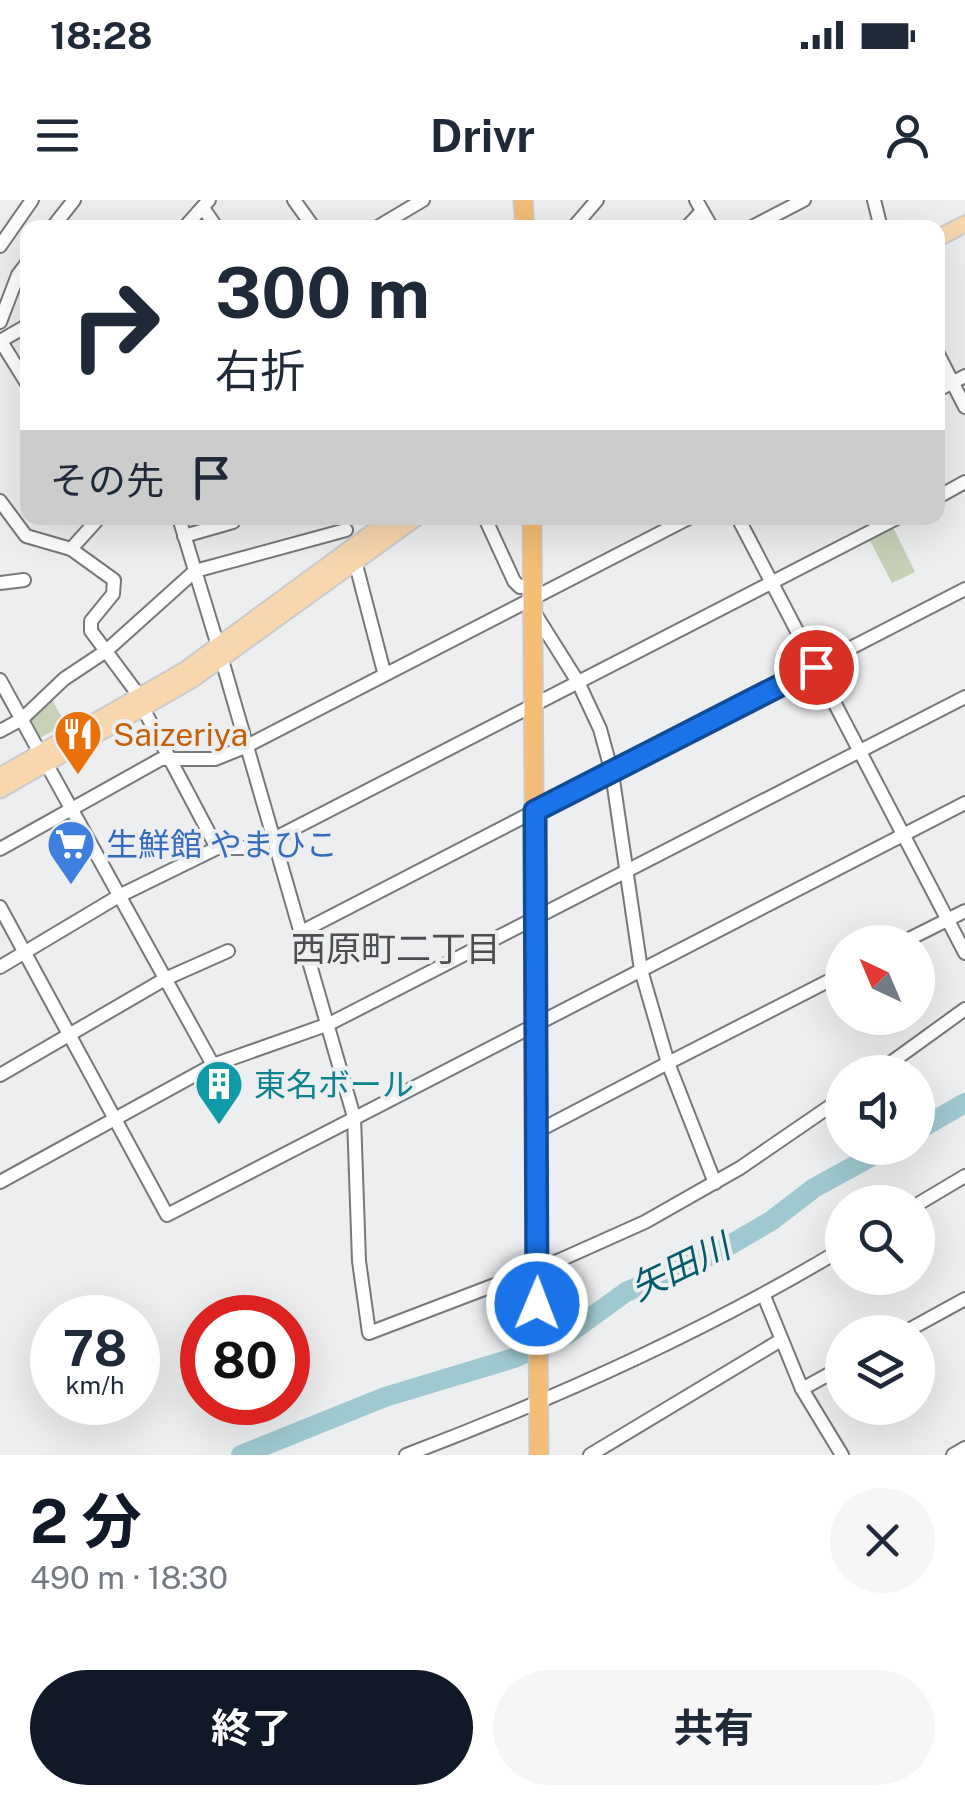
<!DOCTYPE html>
<html lang="ja">
<meta charset="utf-8">
<style>
:root{--surface:#fff;--page:#f6f6f7;--text:#1f2937;--muted:#747a83;--accent:#111827}
body{margin:0;font-family:"Public Sans","Noto Sans JP",sans-serif;background:var(--page);color:var(--text);height:100vh;display:flex;flex-direction:column;font-size:38px;white-space:nowrap}
*{box-sizing:border-box;margin:0}
p{font-size:32px;color:var(--muted)}
.icon{flex:none;width:55px;height:55px;fill:none;stroke:currentColor;stroke-width:2;stroke-linecap:round;stroke-linejoin:round}
.map{position:relative;height:1255px;overflow:hidden}
.sheet{display:flex;flex-direction:column;background:var(--surface);flex:1}
.sheet>*{flex:none}
.top-card{position:absolute;left:20px;top:20px;width:925px;height:305px;border-radius:20px;box-shadow:0 10px 40px #0002;background:#fff;color:var(--text);overflow:hidden}
.needle{width:65px;rotate:316deg}
.buttons{position:absolute;left:825px;top:725px;display:grid;gap:20px}
.buttons a{display:grid;place-items:center;width:110px;height:110px;border-radius:50%;background:var(--surface);box-shadow:0 10px 40px #0002;font-size:50px}
.speed{position:absolute;left:30px;top:1095px;display:flex;gap:20px;font-size:50px;font-weight:700;text-align:center}
.speed>*{display:grid;place-content:center;width:130px;height:130px;border-radius:50%;background:var(--surface);box-shadow:0 10px 40px #0002;line-height:1}
.speed small{font-size:25px;font-weight:400}
.speed .limit{border:15px solid #d22;background:#fff;color:#111}
.pin{position:absolute;display:grid;place-items:center;width:85px;height:85px;color:#fff;margin:-42px;border:5px solid #fff;border-radius:50%;box-shadow:0 2px 10px #0007}
.me{position:absolute;width:110px;margin:-55px;rotate:1deg;stroke-linejoin:round;filter:drop-shadow(0 0 8px #0008)}
.turn{display:flex;align-items:center;gap:35px;height:210px;padding:0 30px;font-size:45px}
.turn .icon{width:130px;height:130px;stroke-width:2.5}
.turn b{display:block;font-size:70px;line-height:85px}
.then{display:flex;align-items:center;height:95px;padding:0 30px;background:#0003;gap:20px;font-size:38px}
.round{display:grid;place-items:center;flex:none;width:105px;height:105px;border-radius:52px;background:var(--page)}
.summary{display:flex;align-items:center;justify-content:space-between;height:170px;padding:0 30px}
h1{font-size:60px;font-weight:700;line-height:75px;color:var(--accent)}
.button{display:flex;gap:20px;margin-top:auto;padding:20px 30px}
.button a{flex:1;height:115px;border-radius:60px;background:var(--accent);color:#fff;font-size:40px;font-weight:700;line-height:115px;text-align:center}
.button a+a{background:var(--page);color:var(--text)}
.status{display:flex;justify-content:space-between;align-items:center;height:70px;padding:0 50px;background:var(--surface);direction:ltr}
.status svg{height:28px;fill:currentColor}
header{display:flex;justify-content:space-between;align-items:center;height:130px;padding:0 30px;background:var(--surface);font-size:45px;font-weight:700}
.map>svg:first-child{display:block}
.green{fill:#c9d0b8}
.lines{fill:none;stroke-linecap:round;stroke-linejoin:round}
.river{stroke:#9fc8d0;stroke-width:20}
.minor-casing{stroke:#76787a;stroke-width:16}
.major-casing{stroke:#cbcbcb;stroke-width:19}
.highway-casing{stroke:#cbcbcb;stroke-width:21}
.minor{stroke:#fff;stroke-width:12}
.major{stroke:#f8d7ae;stroke-width:15}
.highway{stroke:#f4bd78;stroke-width:18}
.route-casing{stroke:#114b97;stroke-width:25}
.route{stroke:#1a73e8;stroke-width:18}
.labels{text-anchor:middle;dominant-baseline:central;stroke-width:8;stroke-linejoin:round;paint-order:stroke}
.food-label{font-size:32px;fill:#c56008;stroke:#eceef0;text-anchor:start}
.shop-label{font-size:32px;fill:#366cbe;stroke:#eceef0;text-anchor:start}
.culture-label{font-size:32px;fill:#0d838f;stroke:#eceef0;text-anchor:start}
.neighbourhood-label{font-size:35px;fill:#4c4d4f;stroke:#eceef0}
.water-label{font-size:35px;font-style:italic;fill:#025b68;stroke:#eceef0}
</style>
<div class="status"><b>18:28</b><svg viewBox="0 0 49 12"><path d="M0 12V9h3v3zM5 12V6h3v6zM10 12V3h3v9zM15 12V0h3v12zM26 1h20v11H26zM47 4h2v5h-2z"/></svg></div>
<header><svg class="icon" aria-label="menu" viewBox="0 0 24 24"><path d="M4 6h16M4 12h16M4 18h16"/></svg>Drivr<svg class="icon" aria-label="person" viewBox="0 0 24 24"><circle cx="12" cy="8" r="4"/><path d="M4 21q1-7 8-7t8 7"/></svg></header>
<div class="map">
<svg width="965" height="1255" viewBox="0 0 965 1255">
<rect width="100%" height="100%" fill="#eceef0"/>
<!-- green -->
<g class="green">
<path d="M890 321 915 372 892 383 866 333Z"/>
<path d="M51 498 66 524 36 540 30 525 31 512Z"/>
</g>
<g class="lines">
<!-- river -->
<g class="river">
<path d="M918 930 965 903"/>
<path d="M241 1255 385 1197 514 1158 568 1134 626 1092 716 1053 771 1021 814 988 887 948"/>
</g>
<!-- minor casing -->
<g class="minor-casing">
<g id="minor">
<path d="M294 0 314 28"/>
<path d="M696 0 712 28"/>
<path d="M874 0 881 28"/>
<path d="M203 8 217 28"/>
<path d="M52 28 74 0"/>
<path d="M184 28 209 0"/>
<path d="M376 28 423 0"/>
<path d="M573 28 597 0"/>
<path d="M686 28 702 11"/>
<path d="M750 28 804 0"/>
<path d="M0 46 32 0"/>
<path d="M0 122 18 75 28 62"/>
<path d="M0 140 28 185"/>
<path d="M2 140 28 125"/>
<path d="M938 154 965 207"/>
<path d="M938 190 965 176"/>
<path d="M938 297 965 282"/>
<path d="M0 301 26 336 71 349 114 380 113 394 91 421V431L140 497"/>
<path d="M179 318 218 446"/>
<path d="M485 318 514 381 520 387 532 385"/>
<path d="M738 318 965 753"/>
<path d="M184 336 233 322"/>
<path d="M71 349 99 318"/>
<path d="M355 361 384 472"/>
<path d="M0 383 24 380"/>
<path d="M534 412 578 482 600 529 612 573 641 770 668 863 842 774"/>
<path d="M222 460 354 917 359 1061 369 1133 560 1060 645 1022 740 968 842 898"/>
<path d="M0 480 40 553"/>
<path d="M144 510 217 648"/>
<path d="M0 531 22 519 64 479 106 451 195 371 346 330"/>
<path d="M46 563 213 865"/>
<path d="M0 649 161 559H215L245 547 689 318"/>
<path d="M0 707 167 1015 965 603"/>
<path d="M301 732 965 389"/>
<path d="M903 742 965 711"/>
<path d="M0 767 119 696 217 648H256L897 318"/>
<path d="M878 872 965 809"/>
<path d="M0 875 165 779 228 751"/>
<path d="M538 931 668 863 715 983"/>
<path d="M0 982 213 865 329 824 965 497"/>
<path d="M918 1004 965 976"/>
<path d="M764 1096 802 1189 842 1255"/>
<path d="M905 1132 965 1099"/>
<path d="M802 1189 842 1167"/>
<path d="M406 1255C557 1198 704 1132 842 1049"/>
<path d="M590 1255 781 1140"/>
<path d="M953 1255 965 1248"/>
</g>
</g>
<!-- major casing -->
<g class="major-casing">
<g id="major">
<path d="M938 38 965 24"/>
<path d="M0 576 185 470 392 318"/>
<path d="M0 590 193 479 416 318"/>
</g>
</g>
<!-- highway casing -->
<g class="highway-casing">
<g id="highway">
<path d="M523 0 525 28"/>
<path d="M532 318 539 1255"/>
</g>
</g>
<!-- minor -->
<use href="#minor" class="minor"/>
<!-- major -->
<use href="#major" class="major"/>
<!-- highway -->
<use href="#highway" class="highway"/>
</g>
<g class="lines">
<!-- route casing -->
<g class="route-casing">
<path id="route" d="M537 1104 535 611 816 467"/>
</g>
<!-- route -->
<use href="#route" class="route"/>
</g>
<!-- icons -->
<defs>
<g id="restaurant-pin" transform="scale(2.5)"><path d="M0 17L-7.5 6A9.5 9.5 0 1 1 7.5 6Z" fill="#e8710a" stroke="#eceef0"/><path d="M-5-6h1v4h1v-4h1v4h1v-4h1v5L-1.5 .5V6h-2V.5L-5-1ZM5-6V6H3V1.5H1.5Q1.5-4 5-6Z" fill="#fff"/></g>
<g id="supermarket-pin" transform="scale(2.5)"><path d="M0 17L-7.5 6A9.5 9.5 0 1 1 7.5 6Z" fill="#3f7fe0" stroke="#eceef0"/><path d="M-6-5.5h2.5l.6 2H6L4.5 2H-2.5L-4.4-4H-6ZM-1.5 3.2a1.3 1.3 0 1 0 .1 0ZM3 3.2a1.3 1.3 0 1 0 .1 0Z" fill="#fff"/></g>
<g id="building-pin" transform="scale(2.5)"><path d="M0 17L-7.5 6A9.5 9.5 0 1 1 7.5 6Z" fill="#0f9aa8" stroke="#eceef0"/><path d="M-4-6H4V6H1V3H-1V6H-4ZM-2.5-4.3h1.7v1.8h-1.7ZM.8-4.3h1.7v1.8H.8ZM-2.5-1h1.7V.8h-1.7ZM.8-1h1.7V.8H.8Z" fill="#fff"/></g>
</defs>
<g fill-rule="evenodd">
<use href="#restaurant-pin" x="78" y="534"/>
<use href="#supermarket-pin" x="71" y="644"/>
<use href="#building-pin" x="219" y="884"/>
</g>
<g class="labels">
<!-- food labels -->
<g class="food-label">
<text x="113" y="534">Saizeriya</text>
</g>
<!-- shop labels -->
<g class="shop-label">
<text x="106" y="644">生鮮館 やまひこ</text>
</g>
<!-- culture labels -->
<g class="culture-label">
<text x="254" y="884">東名ボール</text>
</g>
<!-- neighbourhood labels -->
<g class="neighbourhood-label">
<text x="396" y="748">西原町二丁目</text>
</g>
<!-- water labels -->
<g class="water-label">
<text transform="translate(680 1067) rotate(-26)">矢田川</text>
</g>
</g>
</svg>
<div class="buttons">
<a><svg class="needle" viewBox="-14 -14 28 28"><path d="M0-13l5 13h-10z" fill="#e53935"/><path d="M0 13l5-13h-10z" fill="#747a83"/></svg></a>
<a><svg class="icon" aria-label="sound" viewBox="0 0 24 24"><path d="M4 9h4l5-4v14l-5-4H4zM17 9q2 3 0 6"/></svg></a>
<a><svg class="icon" aria-label="search" viewBox="0 0 24 24"><circle cx="10" cy="10" r="6"/><path d="M15 15l6 6"/></svg></a>
<a><svg class="icon" aria-label="layers" viewBox="0 0 24 24"><path d="M12 4l9 5-9 5-9-5zM3 14l9 5 9-5"/></svg></a>
</div>
<div class="speed"><div>78<small>km/h</small></div><div class="limit">80</div></div>
<div class="pin" style="left:816px;top:467px;background:#d93025"><svg class="icon" aria-label="arrive" viewBox="0 0 24 24"><path d="M6 21V4h12l-3 4 3 4H6"/></svg></div>
<svg class="me" style="left:537px;top:1104px" viewBox="-20 -20 40 40"><circle r="17" fill="#1a73e8" stroke="#fff" stroke-width="3"/><path d="M0-11L8 9 0 5-8 9z" fill="#fff"/></svg>
<div class="top-card">
<div class="turn"><svg class="icon" aria-label="right" viewBox="0 0 24 24"><path d="M7 20v-9h11M14 6l5 5-5 5"/></svg><div><b>300 m</b>右折</div></div>
<div class="then">その先<svg class="icon" aria-label="arrive" viewBox="0 0 24 24"><path d="M6 21V4h12l-3 4 3 4H6"/></svg></div>
</div>
</div>
<section class="sheet">
<div class="summary"><div><h1>2 分</h1><p>490 m · 18:30</p></div><a class="round"><svg class="icon" aria-label="close" viewBox="0 0 24 24"><path d="M6 6l12 12M18 6L6 18"/></svg></a></div>
<div class="button"><a>終了</a><a>共有</a></div>
</section>
